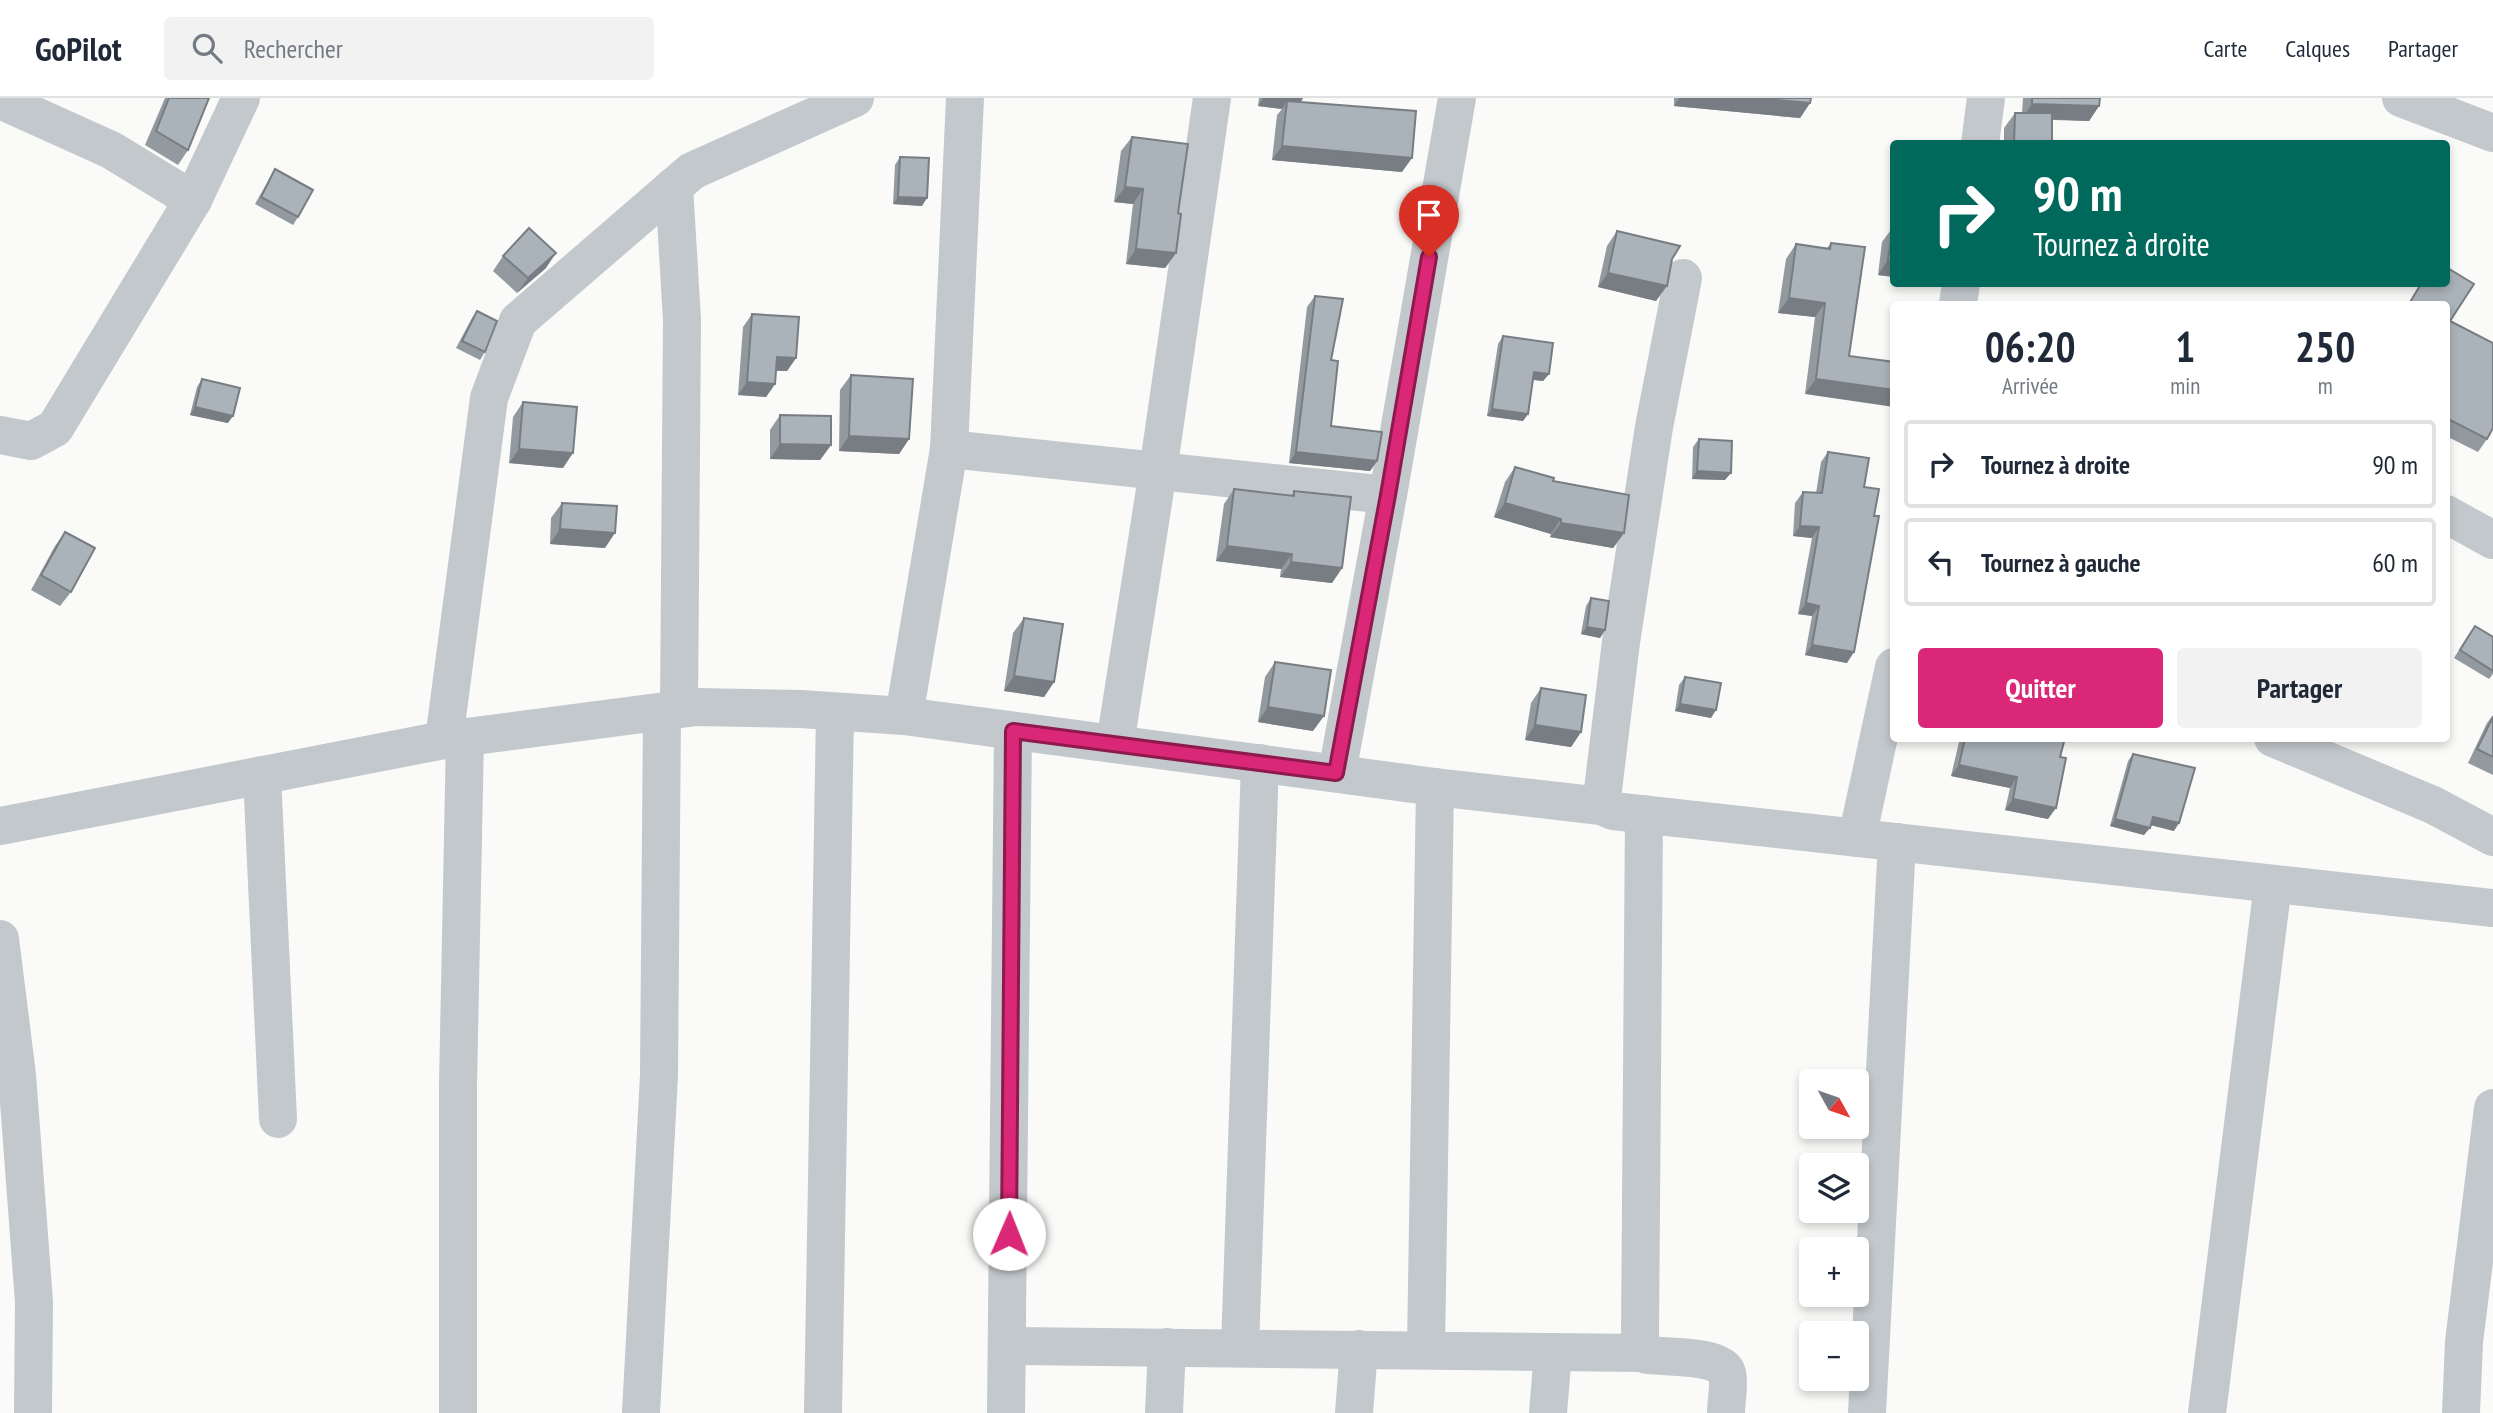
<!DOCTYPE html>
<html lang="fr">
<meta charset="utf-8">
<style>
:root{--surface:#fff;--page:#f2f2f3;--text:#1f2937;--muted:#747a83;--line:#e0e1e3;--accent:#db2777}
body{margin:0;font-family:"PT Sans Narrow",sans-serif;background:var(--page);color:var(--text);height:100vh;display:flex;flex-direction:column;font-size:26px;white-space:nowrap}
*{box-sizing:border-box;margin:0}
p{font-size:23px;color:var(--muted)}
.icon{flex:none;width:38px;height:38px;fill:none;stroke:currentColor;stroke-width:2;stroke-linecap:round;stroke-linejoin:round}
.map{position:relative;flex:1;overflow:hidden}
.sheet{position:absolute;left:1890px;top:203px;width:560px;height:441px;display:flex;flex-direction:column;background:var(--surface);border-radius:7px;box-shadow:0 4px 10px #0003}
.sheet>*{flex:none}
.banner{position:absolute;left:1890px;top:42px;width:560px;height:147px;border-radius:7px;box-shadow:0 4px 10px #0003;background:#00695c;color:#fff;overflow:hidden}
.needle{width:46px;rotate:130deg}
.fabs{position:absolute;left:1799px;top:971px;display:grid;gap:14px}
.fabs a{display:grid;place-items:center;width:70px;height:70px;border-radius:7px;background:var(--surface);box-shadow:0 4px 10px #0003;font-size:35px}
.pin{position:absolute;display:grid;place-items:center;width:60px;height:60px;color:#fff;margin:-72px -30px;border-radius:50% 50% 50% 0;rotate:-45deg;box-shadow:0 0 7px #0007}
.pin .icon{rotate:45deg}
.me{position:absolute;width:77px;margin:-38px;rotate:1deg;stroke-linejoin:round;filter:drop-shadow(0 0 5px #0008)}
.turn{display:flex;align-items:center;gap:24px;height:147px;padding:0 28px;font-size:32px}
.turn .icon{width:91px;height:91px;stroke-width:2.5}
.turn b{display:block;font-size:49px;line-height:60px}
.eta{display:flex;justify-content:space-evenly;align-items:center;height:119px;text-align:center}
.eta b{font-size:42px;font-weight:700;line-height:49px}
.button{display:flex;gap:14px;margin-top:auto;padding:14px 28px}
.button a{flex:1;height:80px;border-radius:7px;background:var(--accent);color:#fff;font-size:28px;font-weight:700;line-height:80px;text-align:center}
.button a+a{background:var(--page);color:var(--text)}
ul{padding:0;list-style:none}
li{display:flex;align-items:center;gap:21px;height:88px;margin:0 14px 10px;padding:0 14px;border:4px solid var(--line);border-radius:7px}
li div{flex:1}
li b{display:block;font-size:26px}
li em{font-style:normal}
header{display:flex;align-items:center;gap:42px;box-sizing:border-box;height:98px;padding:0 35px;background:var(--surface);border-bottom:2px solid var(--line)}
header strong{font-size:33px}
nav{display:flex;gap:38px;margin-inline-start:auto;font-size:24px}
.search{width:490px;height:63px;background:var(--page);display:flex;align-items:center;gap:18px;box-sizing:border-box;padding:0 24px;border-radius:7px;color:var(--muted);font-size:26px}
.map>svg:first-child{display:block}
.lines{fill:none;stroke-linecap:round;stroke-linejoin:round}
.street{stroke:#c3c8cc;stroke-width:38}
.wall{fill:#929a9f}
.shaded-wall{fill:#777d82}
.building{fill:#aab3b9;stroke:#777d82;stroke-width:2}
.route-casing{stroke:#8e194d;stroke-width:18}
.route{stroke:#db2777;stroke-width:12}
</style>
<header>
<strong>GoPilot</strong>
<div class="search"><svg class="icon" aria-label="search" viewBox="0 0 24 24"><circle cx="10" cy="10" r="6"/><path d="M15 15l6 6"/></svg>Rechercher</div>
<nav><a>Carte</a><a>Calques</a><a>Partager</a></nav>
</header>
<div class="map">
<svg width="2493" height="1315" viewBox="0 0 2493 1315">
<rect width="100%" height="100%" fill="#fafaf8"/>
<g class="lines">
<!-- street -->
<g class="street">
<path d="M2401 0 2493 35"/>
<path d="M0 2 111 52 193 102"/>
<path d="M1980 46 1986 0"/>
<path d="M674 88 682 222 679 611"/>
<path d="M1958 206 1961 186"/>
<path d="M0 337 31 343 55 330 193 102 241 0"/>
<path d="M949 351 1388 397"/>
<path d="M2446 416 2493 442"/>
<path d="M904 618 949 351 965 0"/>
<path d="M2273 640 2433 707 2493 739"/>
<path d="M444 642 489 300 518 223 692 73 855 0"/>
<path d="M1115 646 1158 373 1212 0"/>
<path d="M1337 675 1388 397 1457 0"/>
<path d="M262 677 278 1021"/>
<path d="M1601 708 1621 544 1654 329 1683 180"/>
<path d="M1644 716 1640 1237 1642 1250 1647 1257C1664 1259 1722 1257 1727 1275 1730 1286 1726 1303 1726 1315"/>
<path d="M0 728 444 642 696 609 801 611 904 618 1435 689 1601 708 1613 713 2493 810"/>
<path d="M1857 740 1894 569"/>
<path d="M0 841 17 977 34 1204 33 1315"/>
<path d="M1008 1248 1644 1255"/>
<path d="M1240 1250 1260 665"/>
<path d="M1426 1252 1435 689"/>
<path d="M458 1315V987L465 639"/>
<path d="M641 1315 659 977 662 614"/>
<path d="M823 1315 835 615"/>
<path d="M1006 1315 1013 633"/>
<path d="M1164 1315 1167 1249"/>
<path d="M1354 1315 1359 1251"/>
<path d="M1548 1315 1553 1254"/>
<path d="M1867 1315 1897 744"/>
<path d="M2207 1315 2273 786"/>
<path d="M2461 1315 2464 1244 2493 1010"/>
</g>
</g>
<!-- wall -->
<g class="wall">
<path d="M165 0H209L188 52 178 67 145 47Z"/>
<path d="M1259 0H1303L1301 4 1402 74 1272 62 1277 17 1282 11 1258 8Z"/>
<path d="M1674 0H1811L1810 5 1800 20 1674 8Z"/>
<path d="M2023 0H2100L2099 8 2089 23 2052 22V46H2004V30L2015 15H2022Z"/>
<path d="M1132 39 1178 115 1176 155 1165 170 1126 166 1133 106 1114 104 1121 53Z"/>
<path d="M900 59 922 108 893 106 895 67Z"/>
<path d="M275 71 298 119 293 127 255 106Z"/>
<path d="M1893 129H1894V179L1878 177 1882 144Z"/>
<path d="M1617 133 1672 161 1656 203 1598 189 1607 148Z"/>
<path d="M1831 145 1849 258 1805 296 1815 219 1778 215 1786 161 1796 146 1827 150Z"/>
<path d="M503 158 546 170 517 195 493 173Z"/>
<path d="M2420 186H2446L2450 223 2487 341 2478 354 2446 338V206H2408Z"/>
<path d="M1315 198 1331 262V328L1377 363 1370 373 1289 365 1307 209Z"/>
<path d="M477 213 485 254 480 262 456 250 472 220Z"/>
<path d="M752 216 796 260 787 273H776L775 286 766 299 738 297 743 229Z"/>
<path d="M1503 238 1549 276 1543 283 1533 282 1528 316 1523 323 1487 318 1498 246Z"/>
<path d="M851 277 909 341 899 356 839 353 840 292Z"/>
<path d="M202 281 228 325 190 317 197 289Z"/>
<path d="M523 304 563 370 509 365 513 319Z"/>
<path d="M780 317 831 347 820 362 770 361V332Z"/>
<path d="M1699 341 1725 382 1692 381 1693 349Z"/>
<path d="M1828 354 1864 389 1847 565 1805 557 1812 518 1798 516 1812 440 1793 438 1795 405 1803 394 1816 395 1821 364Z"/>
<path d="M1515 369 1553 383 1624 435 1613 450 1550 439 1551 436 1494 419 1505 384Z"/>
<path d="M1234 391 1291 398 1294 393 1342 470 1332 485 1280 479 1281 471 1216 463 1224 406Z"/>
<path d="M562 405 605 450 550 446 551 420Z"/>
<path d="M65 434 71 494 60 508 31 492 55 448Z"/>
<path d="M1591 500 1605 532 1600 540 1581 536 1586 508Z"/>
<path d="M1024 520 1054 584 1044 599 1004 593 1013 535Z"/>
<path d="M2469 536 2493 539V576L2489 581 2454 560Z"/>
<path d="M1275 564 1313 633 1258 624 1265 579Z"/>
<path d="M1685 579 1711 620 1675 613 1679 587Z"/>
<path d="M1541 590 1581 634 1571 649 1525 642 1531 605Z"/>
<path d="M2493 617V677L2468 665 2487 625Z"/>
<path d="M1960 640H2065L2048 721 2005 712 2010 690 1951 678Z"/>
<path d="M2133 656 2174 733 2150 727 2144 737 2110 728 2128 663Z"/>
</g>
<!-- shaded-wall -->
<g class="shaded-wall">
<path d="M1263 0H1303L1295 12 1287 3 1282 11 1258 8Z"/>
<path d="M1679 0H1755L1810 5 1800 20 1674 8Z"/>
<path d="M2032 6 2099 8 2089 23 2022 20Z"/>
<path d="M1282 48 1412 60 1402 74 1272 62Z"/>
<path d="M1125 89 1143 91 1133 106 1114 104Z"/>
<path d="M898 99 927 100 922 108 893 106Z"/>
<path d="M1136 151 1176 155 1165 170 1126 166Z"/>
<path d="M556 155 546 170 517 195 528 180Z"/>
<path d="M1888 162 1894 163V179L1878 177Z"/>
<path d="M1608 175 1667 188 1656 203 1598 189Z"/>
<path d="M1789 200 1825 205 1815 219 1778 215Z"/>
<path d="M777 259 796 260 787 273 768 272Z"/>
<path d="M1534 274 1549 276 1543 283 1529 281Z"/>
<path d="M1816 281 1894 292V309L1805 296Z"/>
<path d="M747 284 775 286 766 299 738 297Z"/>
<path d="M195 309 233 318 228 325 190 317Z"/>
<path d="M1492 311 1528 316 1523 323 1487 318Z"/>
<path d="M849 338 909 341 899 356 839 353Z"/>
<path d="M780 346 831 347 820 362 770 361Z"/>
<path d="M519 351 573 355 563 370 509 365Z"/>
<path d="M1296 354 1377 363 1370 373 1289 365Z"/>
<path d="M1697 373 1731 375 1725 382 1692 381Z"/>
<path d="M1505 405 1561 421 1551 436 1494 419Z"/>
<path d="M1561 425 1624 435 1613 450 1550 439Z"/>
<path d="M1800 428 1819 429 1812 440 1793 438Z"/>
<path d="M560 431 615 435 605 450 550 446Z"/>
<path d="M1227 448 1292 456 1281 471 1216 463Z"/>
<path d="M1291 464 1342 470 1332 485 1280 479Z"/>
<path d="M1806 505 1819 508 1812 518 1798 516Z"/>
<path d="M1587 529 1605 532 1600 540 1581 536Z"/>
<path d="M1812 547 1854 554 1847 565 1805 557Z"/>
<path d="M1014 578 1054 584 1044 599 1004 593Z"/>
<path d="M1680 606 1716 612 1711 620 1675 613Z"/>
<path d="M1268 609 1324 618 1313 633 1258 624Z"/>
<path d="M1535 627 1581 634 1571 649 1525 642Z"/>
<path d="M1959 667 2017 679 2010 690 1951 678Z"/>
<path d="M2013 701 2056 710 2048 721 2005 712Z"/>
<path d="M2153 719 2179 725 2174 733 2147 726Z"/>
<path d="M2115 721 2150 730 2144 737 2110 728Z"/>
</g>
<!-- building -->
<g class="building">
<path d="M169 0H209L188 52 156 33Z"/>
<path d="M1755 0H1811L1810 5Z"/>
<path d="M2032 0H2100L2099 8 2032 6Z"/>
<path d="M1287 3 1416 13 1412 60 1282 48Z"/>
<path d="M2015 15H2052V46H2014Z"/>
<path d="M1132 39 1188 46 1178 115 1181 116 1176 155 1136 151 1143 91 1125 89Z"/>
<path d="M900 59 929 60 927 100 898 99Z"/>
<path d="M275 71 313 92 298 119 261 99Z"/>
<path d="M1893 129H1894V163L1888 162Z"/>
<path d="M529 130 556 155 528 180 503 158Z"/>
<path d="M1617 133 1680 148 1672 161 1667 188 1608 175Z"/>
<path d="M1831 145 1865 149 1849 258 1894 264V292L1816 281 1825 205 1789 200 1796 146 1830 151Z"/>
<path d="M2446 169 2474 186 2450 223 2493 245V330L2487 341 2446 320V206H2409L2421 186H2446Z"/>
<path d="M1315 198 1343 201 1331 262 1338 263 1331 328 1382 334 1377 363 1296 354Z"/>
<path d="M477 213 497 223 485 254 462 243Z"/>
<path d="M752 216 799 219 796 260 777 259 775 286 747 284Z"/>
<path d="M1503 238 1553 245 1549 276 1534 274 1528 316 1492 311Z"/>
<path d="M851 277 913 281 909 341 849 338Z"/>
<path d="M202 281 240 290 233 318 195 309Z"/>
<path d="M523 304 577 309 573 355 519 351Z"/>
<path d="M780 317 831 318V347L780 346Z"/>
<path d="M1699 341 1732 343 1731 375 1697 373Z"/>
<path d="M1828 354 1869 360 1864 389 1879 391 1874 418H1879L1854 554 1812 547 1819 508 1806 505 1819 429 1800 428 1803 394 1822 395Z"/>
<path d="M1515 369 1554 380 1553 383 1629 397 1624 435 1561 425V421L1505 405Z"/>
<path d="M1234 391 1294 398V393L1351 399 1342 470 1291 464 1292 456 1227 448Z"/>
<path d="M562 405 617 408 615 435 560 431Z"/>
<path d="M65 434 95 450 71 494 41 477Z"/>
<path d="M1591 500 1609 503 1605 532 1587 529Z"/>
<path d="M1024 520 1063 526 1054 584 1014 578Z"/>
<path d="M2475 528 2493 539V573L2460 552Z"/>
<path d="M1275 564 1331 572 1324 618 1268 609Z"/>
<path d="M1685 579 1721 585 1716 612 1680 606Z"/>
<path d="M1541 590 1586 597 1581 634 1535 627Z"/>
<path d="M2493 619V659L2477 651Z"/>
<path d="M1965 640H2065L2060 659 2066 660 2056 710 2013 701 2017 679 1959 667Z"/>
<path d="M2133 656 2195 670 2179 725 2153 719 2150 730 2115 721Z"/>
</g>
<g class="lines">
<!-- route casing -->
<g class="route-casing">
<path id="route" d="M1009 1136 1013 633 1336 675 1388 397 1429 159"/>
</g>
<!-- route -->
<use href="#route" class="route"/>
</g>
</svg>
<div class="fabs">
<a><svg class="needle" viewBox="-14 -14 28 28"><path d="M0-13l5 13h-10z" fill="#e53935"/><path d="M0 13l5-13h-10z" fill="#747a83"/></svg></a>
<a><svg class="icon" aria-label="layers" viewBox="0 0 24 24"><path d="M12 4l9 5-9 5-9-5zM3 14l9 5 9-5"/></svg></a>
<a>+</a>
<a>−</a>
</div>
<div class="pin" style="left:1429px;top:159px;background:#d93025"><svg class="icon" aria-label="arrive" viewBox="0 0 24 24"><path d="M6 21V4h12l-3 4 3 4H6"/></svg></div>
<svg class="me" style="left:1009px;top:1136px" viewBox="-20 -20 40 40"><circle r="19" fill="#fff"/><path d="M0-13L10 11 0 6-10 11z" fill="#db2777"/></svg>
<div class="banner">
<div class="turn"><svg class="icon" aria-label="right" viewBox="0 0 24 24"><path d="M7 20v-9h11M14 6l5 5-5 5"/></svg><div><b>90 m</b>Tournez à droite</div></div>
</div>
<section class="sheet">
<div class="eta">
<div><b>06:20</b><p>Arrivée</p></div>
<div><b>1</b><p>min</p></div>
<div><b>250</b><p>m</p></div>
</div>
<ul>
<li><svg class="icon" aria-label="right" viewBox="0 0 24 24"><path d="M7 20v-9h11M14 6l5 5-5 5"/></svg><div><b>Tournez à droite</b></div><em>90 m</em></li>
<li><svg class="icon" aria-label="left" viewBox="0 0 24 24"><path d="M17 20v-9H6M10 6l-5 5 5 5"/></svg><div><b>Tournez à gauche</b></div><em>60 m</em></li>
</ul>
<div class="button"><a>Quitter</a><a>Partager</a></div>
</section>
</div>
